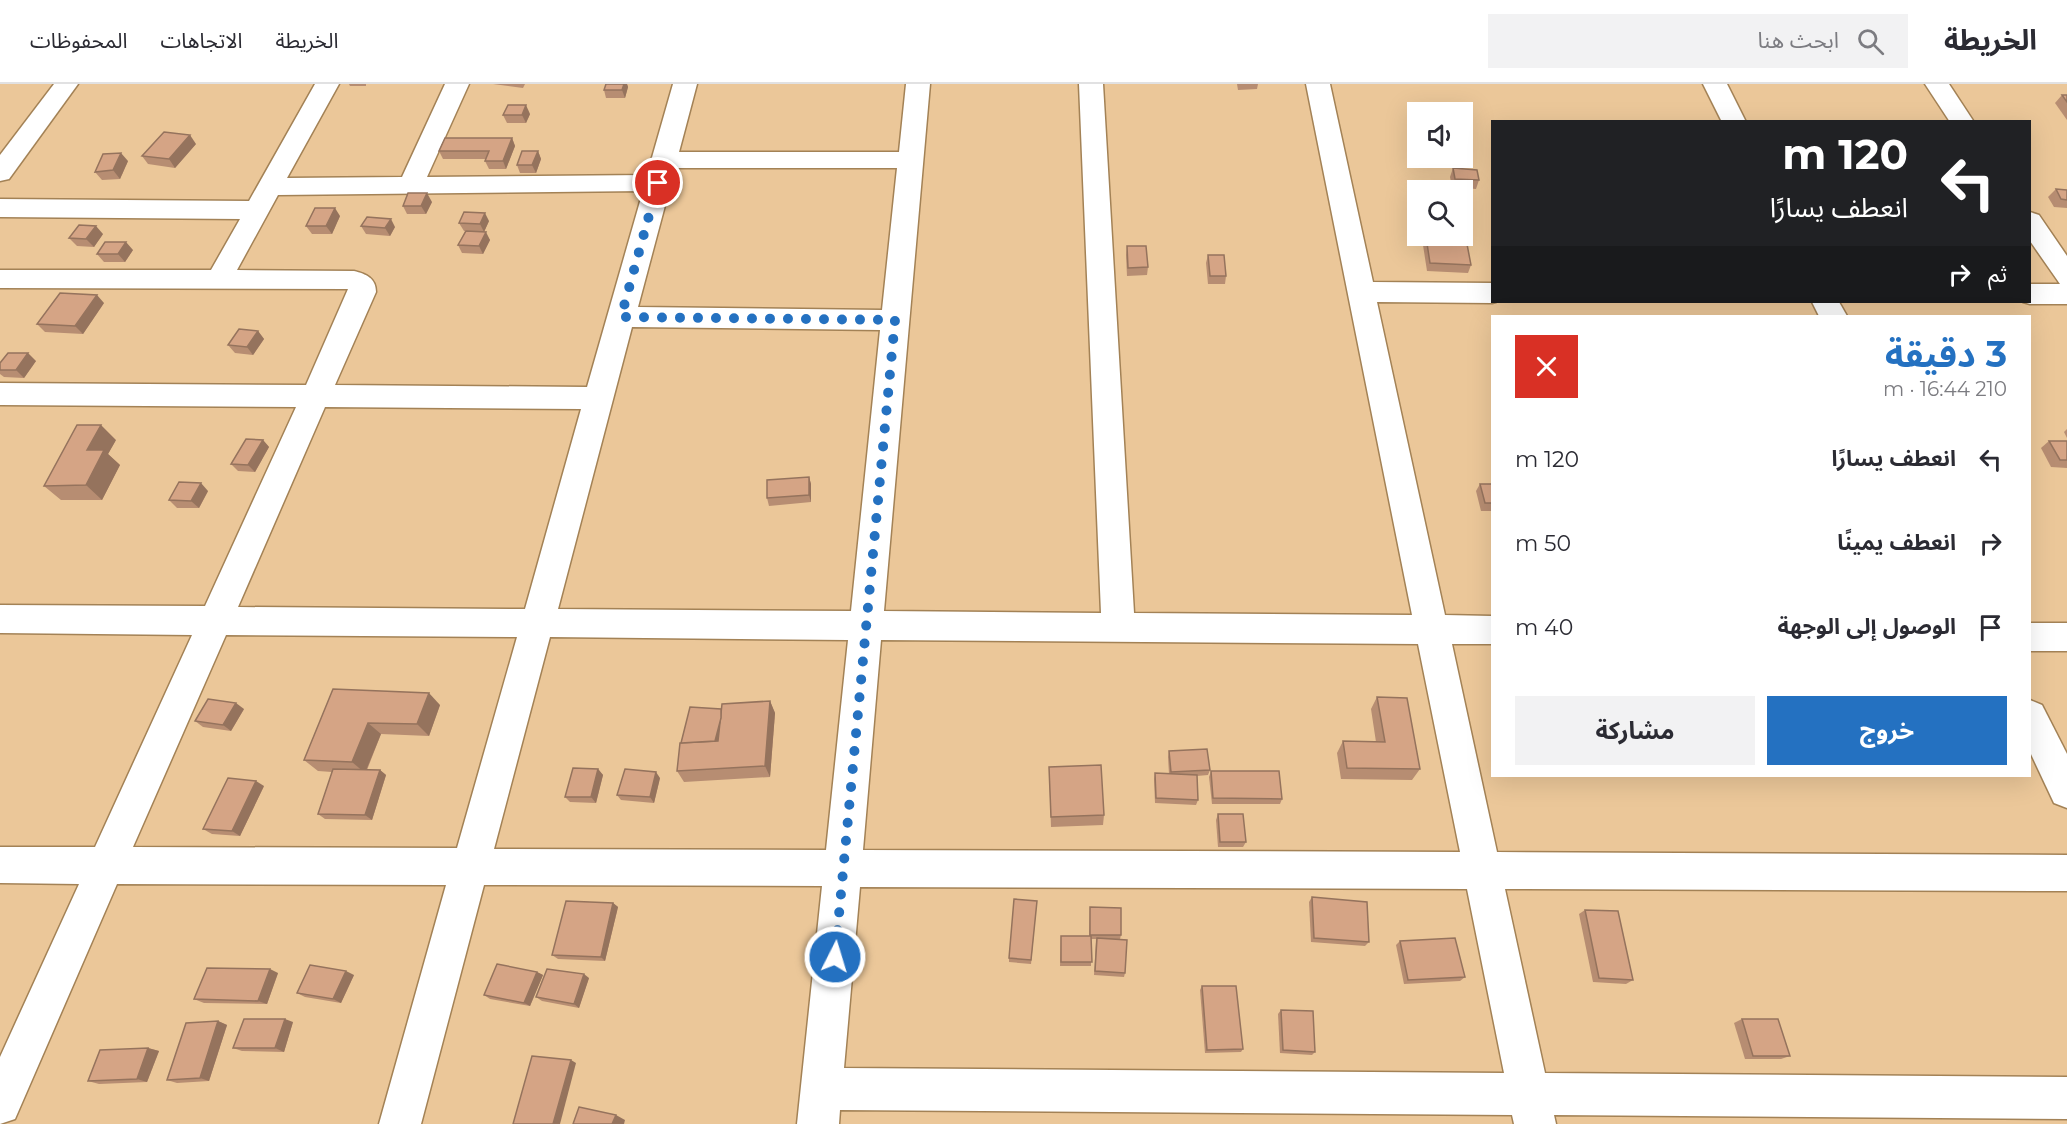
<!DOCTYPE html>
<html lang="ar">
<meta charset="utf-8">
<style>
:root{--surface:#fff;--page:#f2f2f3;--text:#2b2b33;--muted:#7c7c81;--line:#e1e1e2;--accent:#2471c1}
body{margin:0;font-family:Montserrat,"Noto Sans Arabic",sans-serif;background:var(--page);color:var(--text);direction:rtl;height:100vh;display:flex;flex-direction:column;font-size:22px;white-space:nowrap}
*{box-sizing:border-box;margin:0}
p{font-size:20px;color:var(--muted)}
.icon{flex:none;width:33px;height:33px;fill:none;stroke:currentColor;stroke-width:2;stroke-linecap:round;stroke-linejoin:round}
.map{position:relative;flex:1;overflow:hidden;direction:ltr}
.side{position:absolute;left:1491px;top:231px;width:540px;height:462px;display:flex;flex-direction:column;background:var(--surface);border-radius:0px;box-shadow:0 6px 24px #0002;direction:rtl}
.side>*{flex:none}
.top-card{position:absolute;left:1491px;top:36px;width:540px;height:183px;border-radius:0px;box-shadow:0 6px 24px #0002;direction:rtl;background:#202124;color:#fff;overflow:hidden}
.controls{position:absolute;left:1407px;top:18px;display:grid;gap:12px}
.controls a{display:grid;place-items:center;width:66px;height:66px;border-radius:0px;background:var(--surface);box-shadow:0 6px 24px #0002;font-size:30px}
.pin{position:absolute;display:grid;place-items:center;width:51px;height:51px;color:#fff;margin:-26px;border:3px solid #fff;border-radius:50%;box-shadow:0 2px 6px #0007}
.me{position:absolute;width:66px;margin:-33px;rotate:5deg;stroke-linejoin:round;filter:drop-shadow(0 0 4px #0008)}
.turn{display:flex;align-items:center;gap:21px;height:126px;padding:0 24px;font-size:27px}
.turn .icon{width:78px;height:78px;stroke-width:2.5}
.turn b{display:block;font-size:42px;line-height:51px}
.then{display:flex;align-items:center;height:57px;padding:0 24px;background:#0003;gap:12px;font-size:22px}
.round{display:grid;place-items:center;flex:none;width:63px;height:63px;border-radius:0px;background:var(--page)}
.overview{display:flex;align-items:center;justify-content:space-between;height:102px;padding:0 24px}
h1{font-size:36px;font-weight:700;line-height:45px;color:var(--accent)}
.cta{display:flex;gap:12px;margin-top:auto;padding:12px 24px}
.cta a{flex:1;height:69px;border-radius:0px;background:var(--accent);color:#fff;font-size:24px;font-weight:700;line-height:69px;text-align:center}
.cta a+a{background:var(--page);color:var(--text)}
ul{padding:0;list-style:none}
li{display:flex;align-items:center;gap:18px;height:84px;padding:0 24px}
li div{flex:1}
li b{display:block;font-size:22px}
li em{font-style:normal}
header{display:flex;align-items:center;gap:36px;box-sizing:border-box;height:84px;padding:0 30px;background:var(--surface);border-bottom:2px solid var(--line)}
header strong{font-size:28px}
nav{display:flex;gap:33px;margin-inline-start:auto;font-size:21px}
.search{width:420px;height:54px;background:var(--page);display:flex;align-items:center;gap:15px;box-sizing:border-box;padding:0 21px;border-radius:0px;color:var(--muted);font-size:22px}
.map>svg:first-child{display:block}
.lines{fill:none;stroke-linecap:round;stroke-linejoin:round}
.street-casing{stroke:#a38256;stroke-width:3}
.street{fill:#fff;fill-rule:evenodd}
.wall{fill:#b78d72}
.shaded-wall{fill:#95735d}
.building{fill:#d5a485;stroke:#95735d;stroke-width:1.5}
.route{stroke:#2471c1;stroke-width:10;stroke-dasharray:0 18}
</style>
<header>
<strong>الخريطة</strong>
<div class="search"><svg class="icon" aria-label="search" viewBox="0 0 24 24"><circle cx="10" cy="10" r="6"/><path d="M15 15l6 6"/></svg>ابحث هنا</div>
<nav><a>الخريطة</a><a>الاتجاهات</a><a>المحفوظات</a></nav>
</header>
<div class="map">
<svg width="2067" height="1040" viewBox="0 0 2067 1040">
<rect width="100%" height="100%" fill="#ebc799"/>
<g class="lines">
<!-- street casing -->
<g class="street-casing">
<g id="street">
<path d="M54 0H78L9 95 0 97V71Z"/>
<path d="M315 0H339L287 94 402 93 445 0H469L427 93 647 91 673 0H697L679 68H899L906 0H930L884 527 1101 529 1079 0H1103L1134 529 1412 531 1306 0H1330L1373 198 1492 199V218H1496L1492 219 1377 218 1445 531 1492 532V560H1452L1497 768 2067 771V807L1505 805 1545 989 2067 993V1035L1554 1031 1556 1040H1514L1512 1031 840 1026 839 1040H797L822 802 484 801 421 1040H379L446 801 117 800 15 1035 0 1040V973L79 800 0 799V763H95L192 551 0 549V521L205 522 296 323 0 321V299L306 301 348 205 0 204V186H211L240 135 0 133V115L249 117ZM675 84H897L882 226 638 223ZM643 107 587 303 335 301 376 208C376 194 366 190 354 187L237 186 278 111ZM632 243 880 246 851 527 558 525ZM325 323 581 325 525 525 238 523ZM226 551 517 553 457 764 133 763ZM550 553 848 556 826 766 494 765ZM881 556 1418 560 1460 768 863 766ZM860 803 1467 805 1504 989 844 984Z"/>
<path d="M1703 0H1727L1746 38H1722Z"/>
<path d="M1925 0H1949L1974 38H1950Z"/>
<path d="M2030 128 2039 131 2067 172V220H2030L2023 218H2030V200H2060L2030 157Z"/>
<path d="M1812 218H1839L1847 232H1819Z"/>
<rect x="2030" y="539" width="37" height="28"/>
<path d="M2030 616 2042 621 2067 670V724L2054 719 2030 668Z"/>
</g>
</g>
<!-- street -->
<use href="#street" class="street"/>
</g>
<!-- wall -->
<g class="wall">
<path d="M349 0H366V2H350Z"/>
<path d="M493 0H525L523 4Z"/>
<path d="M606 0H627L628 3 625 14H606L604 6Z"/>
<path d="M1237 0H1258L1257 5 1238 6Z"/>
<path d="M2062 11H2067V36L2055 19Z"/>
<path d="M530 30 526 39H507L503 31Z"/>
<path d="M512 54 515 62 506 85H489L485 77 486 75H443L439 67Z"/>
<path d="M196 60 175 84 148 80 142 72Z"/>
<path d="M538 67 541 75 536 89H520L517 81Z"/>
<path d="M128 77 120 95 102 96 95 88Z"/>
<path d="M1453 84 1479 96 1476 105 1452 103 1450 93Z"/>
<path d="M2056 105 2067 106V124L2054 123 2048 113Z"/>
<path d="M432 118 426 130H407L403 122Z"/>
<path d="M340 132 332 150H312L306 142Z"/>
<path d="M489 137 484 148 490 156 483 170 462 169 458 161 465 147H464L459 139Z"/>
<path d="M361 142 395 143 390 152 366 150Z"/>
<path d="M103 150 94 163 77 162 69 154Z"/>
<path d="M1426 153 1471 181 1468 189 1427 187 1423 161Z"/>
<path d="M1127 162 1148 183 1147 191 1127 192 1126 171Z"/>
<path d="M133 166 125 178H104L97 170Z"/>
<path d="M1208 171 1226 192 1225 200H1208L1206 179Z"/>
<path d="M104 219 83 250 45 248 37 240Z"/>
<path d="M258 247 264 255 253 271 235 269 228 261Z"/>
<path d="M36 277 24 294 4 293 0 290V279Z"/>
<path d="M2067 345V354L2064 348Z"/>
<path d="M116 356 108 370 120 381 102 416H61L44 402Z"/>
<path d="M263 356 269 363 255 388 238 387 231 380Z"/>
<path d="M2049 357H2067V384L2051 383 2041 364Z"/>
<path d="M809 393 811 400V418L769 422 767 414Z"/>
<path d="M1480 400H1492V427H1481L1476 407Z"/>
<path d="M208 407 199 424H177L169 416Z"/>
<path d="M333 605 440 621 429 652 381 650 367 686H380L386 691 372 736 325 735 318 730 332 688 318 687 304 676Z"/>
<path d="M1377 613 1420 685 1412 696 1341 695 1337 669 1343 657 1376 658 1371 625Z"/>
<path d="M770 617 775 629 770 693 684 698 677 687 681 659 721 625Z"/>
<path d="M244 625 231 647 203 643 195 637Z"/>
<path d="M1169 667 1210 686 1208 691 1197 692 1198 716 1196 721 1155 719 1154 695 1155 689 1169 690 1168 673Z"/>
<path d="M1049 683 1104 731 1103 741 1051 743Z"/>
<path d="M598 685 603 691 596 719 570 718 565 713Z"/>
<path d="M1211 687 1282 715 1280 720H1212L1209 693Z"/>
<path d="M660 694 654 719 621 716 617 711Z"/>
<path d="M264 702 240 752 212 750 203 745Z"/>
<path d="M1218 730 1246 758 1243 763H1218L1216 736Z"/>
<path d="M1312 813 1369 858 1365 862 1311 858 1309 818Z"/>
<path d="M1037 817 1031 880 1009 878V874Z"/>
<path d="M613 819 618 823 605 877 558 875 552 871Z"/>
<path d="M1090 823 1121 851 1120 855 1125 889 1124 893 1094 891 1096 855H1091V882H1060L1061 852H1089Z"/>
<path d="M1585 826 1633 896 1626 900 1593 898 1579 830Z"/>
<path d="M1400 857 1465 893 1460 897 1404 900 1396 861Z"/>
<path d="M537 888 543 891 530 922 490 915 484 911Z"/>
<path d="M278 889 267 920 204 919 194 915Z"/>
<path d="M354 891 341 919 305 913 297 909Z"/>
<path d="M589 894 579 924 542 917 536 913Z"/>
<path d="M1202 902 1243 965 1241 968 1205 969 1200 906Z"/>
<path d="M1281 926 1315 968 1312 971 1280 969 1278 930Z"/>
<path d="M1742 935 1790 972 1781 975H1745L1734 939Z"/>
<path d="M218 937 227 941 209 997 177 999 167 996Z"/>
<path d="M293 938 284 968 242 967 233 964Z"/>
<path d="M148 964 159 967 147 998 99 1000 88 997Z"/>
</g>
<!-- shaded-wall -->
<g class="shaded-wall">
<path d="M624 0H627L628 3 625 14 622 6Z"/>
<path d="M526 21 530 30 526 39 522 31Z"/>
<path d="M190 51 196 60 175 84 169 75Z"/>
<path d="M512 54 515 62 506 85 503 77Z"/>
<path d="M538 67 541 75 536 89 532 81Z"/>
<path d="M121 69 128 77 120 95 113 86Z"/>
<path d="M427 109 432 118 426 130 421 122Z"/>
<path d="M335 124 340 132 332 150 326 142Z"/>
<path d="M485 129 489 137 484 148 480 140Z"/>
<path d="M391 135 395 143 390 152 385 144Z"/>
<path d="M96 142 103 150 94 163 86 155Z"/>
<path d="M486 148 490 156 483 170 479 162Z"/>
<path d="M126 158 133 166 125 178 118 170Z"/>
<path d="M97 211 104 219 83 250 75 242Z"/>
<path d="M258 247 264 255 253 271 247 263Z"/>
<path d="M28 269 36 277 24 294 16 286Z"/>
<path d="M101 341 116 356 108 370 120 381 102 416 86 401 87 366Z"/>
<path d="M263 356 269 363 255 388 248 381Z"/>
<path d="M809 393 811 400V418L809 411Z"/>
<path d="M201 399 208 407 199 424 191 417Z"/>
<path d="M429 609 440 621 429 652 417 640Z"/>
<path d="M770 617 775 629 770 693 765 682Z"/>
<path d="M236 619 244 625 231 647 223 641Z"/>
<path d="M723 625 717 667 714 661Z"/>
<path d="M368 639 381 650 365 689 352 678Z"/>
<path d="M598 685 603 691 596 719 591 713Z"/>
<path d="M380 686 386 691 372 736 365 731Z"/>
<path d="M656 688 660 694 654 719 650 713Z"/>
<path d="M256 697 264 702 240 752 232 747Z"/>
<path d="M613 819 618 823 605 877 601 873Z"/>
<path d="M270 885 278 889 267 920 258 917Z"/>
<path d="M346 887 354 891 341 919 333 915Z"/>
<path d="M537 888 543 891 530 922 524 919Z"/>
<path d="M584 890 589 894 579 924 574 920Z"/>
<path d="M285 935 293 938 284 968 275 964Z"/>
<path d="M218 937 227 941 209 997 200 994Z"/>
<path d="M148 964 159 967 147 998 137 995Z"/>
<path d="M571 976 576 979 560 1040H553Z"/>
<path d="M616 1031 625 1036 624 1040H612Z"/>
</g>
<!-- building -->
<g class="building">
<path d="M606 0H624L622 6H604Z"/>
<path d="M2062 11H2067V18Z"/>
<path d="M508 21H526L522 31H503Z"/>
<path d="M164 48 190 51 169 75 142 72Z"/>
<path d="M445 54H512L503 77H485L489 67H439Z"/>
<path d="M522 67H538L532 81H517Z"/>
<path d="M121 69 113 86 95 88 103 70Z"/>
<path d="M1453 84 1477 86 1479 96 1455 95Z"/>
<path d="M2056 105 2067 106V116L2061 115Z"/>
<path d="M408 109H427L421 122H403Z"/>
<path d="M315 124H335L326 142H306Z"/>
<path d="M464 128 485 129 480 140 459 139Z"/>
<path d="M367 133 391 135 385 144 361 142Z"/>
<path d="M79 141 96 142 86 155 69 154Z"/>
<path d="M466 147 486 148 479 162 458 161Z"/>
<path d="M1426 153 1466 155 1471 181 1430 179Z"/>
<path d="M105 158H126L118 170H97Z"/>
<path d="M1127 162H1146L1148 183 1128 184Z"/>
<path d="M1208 171H1224L1226 192H1210Z"/>
<path d="M60 209 97 211 75 242 37 240Z"/>
<path d="M239 245 258 247 247 263 228 261Z"/>
<path d="M8 269H28L16 286H0V279Z"/>
<path d="M77 341H101L87 366H104L86 401 44 402Z"/>
<path d="M246 355 263 356 248 381 231 380Z"/>
<path d="M2049 357H2067V376H2060Z"/>
<path d="M809 393V411L767 414V396Z"/>
<path d="M179 398 201 399 191 417 169 416Z"/>
<path d="M1480 400H1492V419H1485Z"/>
<path d="M333 605 429 609 417 640 368 639 352 678 304 676Z"/>
<path d="M1377 613 1407 614 1420 685 1347 684 1343 657 1385 658Z"/>
<path d="M208 615 236 619 223 641 195 637Z"/>
<path d="M770 617 765 682 677 687 680 659 718 657 722 620Z"/>
<path d="M690 623 721 625V634L715 657 681 659Z"/>
<path d="M1207 665 1210 686 1171 688 1169 667Z"/>
<path d="M1101 681 1104 731 1051 733 1049 683Z"/>
<path d="M573 684 598 685 591 713H565Z"/>
<path d="M333 685 380 686 365 731 318 730Z"/>
<path d="M625 685 656 688 650 713 617 711Z"/>
<path d="M1211 687H1279L1282 715 1213 714Z"/>
<path d="M1155 689 1197 691 1198 716 1156 714Z"/>
<path d="M228 694 256 697 232 747 203 745Z"/>
<path d="M1218 730H1243L1246 758H1220Z"/>
<path d="M1312 813 1367 818 1369 858 1314 854Z"/>
<path d="M1014 815 1037 817 1031 876 1009 874Z"/>
<path d="M566 817 613 819 601 873 552 871Z"/>
<path d="M1090 823 1121 824V851H1090Z"/>
<path d="M1585 826 1618 827 1633 896 1599 894Z"/>
<path d="M1061 852H1091L1092 878H1061Z"/>
<path d="M1097 854 1127 856 1125 889 1095 887Z"/>
<path d="M1455 854 1465 893 1408 896 1400 857Z"/>
<path d="M497 880 537 888 524 919 484 911Z"/>
<path d="M310 881 346 887 333 915 297 909Z"/>
<path d="M207 884 270 885 258 917 194 915Z"/>
<path d="M547 885 584 890 574 920 536 913Z"/>
<path d="M1202 902H1236L1243 965 1207 966Z"/>
<path d="M1281 926 1313 927 1315 968 1283 966Z"/>
<path d="M244 935H285L275 964H233Z"/>
<path d="M1742 935H1778L1790 972H1753Z"/>
<path d="M218 937 200 994 167 996 186 939Z"/>
<path d="M148 964 137 995 88 997 100 966Z"/>
<path d="M532 972 571 976 553 1040H513Z"/>
<path d="M579 1023 616 1031 612 1040H573Z"/>
</g>
<g class="lines">
<!-- route -->
<path class="route" d="M658 99 621 233 895 236 835 873"/>
</g>
</svg>
<div class="controls">
<a><svg class="icon" aria-label="sound" viewBox="0 0 24 24"><path d="M4 9h4l5-4v14l-5-4H4zM17 9q2 3 0 6"/></svg></a>
<a><svg class="icon" aria-label="search" viewBox="0 0 24 24"><circle cx="10" cy="10" r="6"/><path d="M15 15l6 6"/></svg></a>
</div>
<div class="pin" style="left:658px;top:99px;background:#d93025"><svg class="icon" aria-label="arrive" viewBox="0 0 24 24"><path d="M6 21V4h12l-3 4 3 4H6"/></svg></div>
<svg class="me" style="left:835px;top:873px" viewBox="-20 -20 40 40"><circle r="17" fill="#2471c1" stroke="#fff" stroke-width="3"/><path d="M0-11L8 9 0 5-8 9z" fill="#fff"/></svg>
<div class="top-card">
<div class="turn"><svg class="icon" aria-label="left" viewBox="0 0 24 24"><path d="M17 20v-9H6M10 6l-5 5 5 5"/></svg><div><b>120 m</b>انعطف يسارًا</div></div>
<div class="then">ثم<svg class="icon" aria-label="right" viewBox="0 0 24 24"><path d="M7 20v-9h11M14 6l5 5-5 5"/></svg></div>
</div>
<section class="side">
<div class="overview"><div><h1>3 دقيقة</h1><p>210 m · 16:44</p></div><a class="round" style="background:#d93025;color:#fff"><svg class="icon" aria-label="close" viewBox="0 0 24 24"><path d="M6 6l12 12M18 6L6 18"/></svg></a></div>
<ul>
<li><svg class="icon" aria-label="left" viewBox="0 0 24 24"><path d="M17 20v-9H6M10 6l-5 5 5 5"/></svg><div><b>انعطف يسارًا</b></div><em>120 m</em></li>
<li><svg class="icon" aria-label="right" viewBox="0 0 24 24"><path d="M7 20v-9h11M14 6l5 5-5 5"/></svg><div><b>انعطف يمينًا</b></div><em>50 m</em></li>
<li><svg class="icon" aria-label="arrive" viewBox="0 0 24 24"><path d="M6 21V4h12l-3 4 3 4H6"/></svg><div><b>الوصول إلى الوجهة</b></div><em>40 m</em></li>
</ul>
<div class="cta"><a>خروج</a><a>مشاركة</a></div>
</section>
</div>
